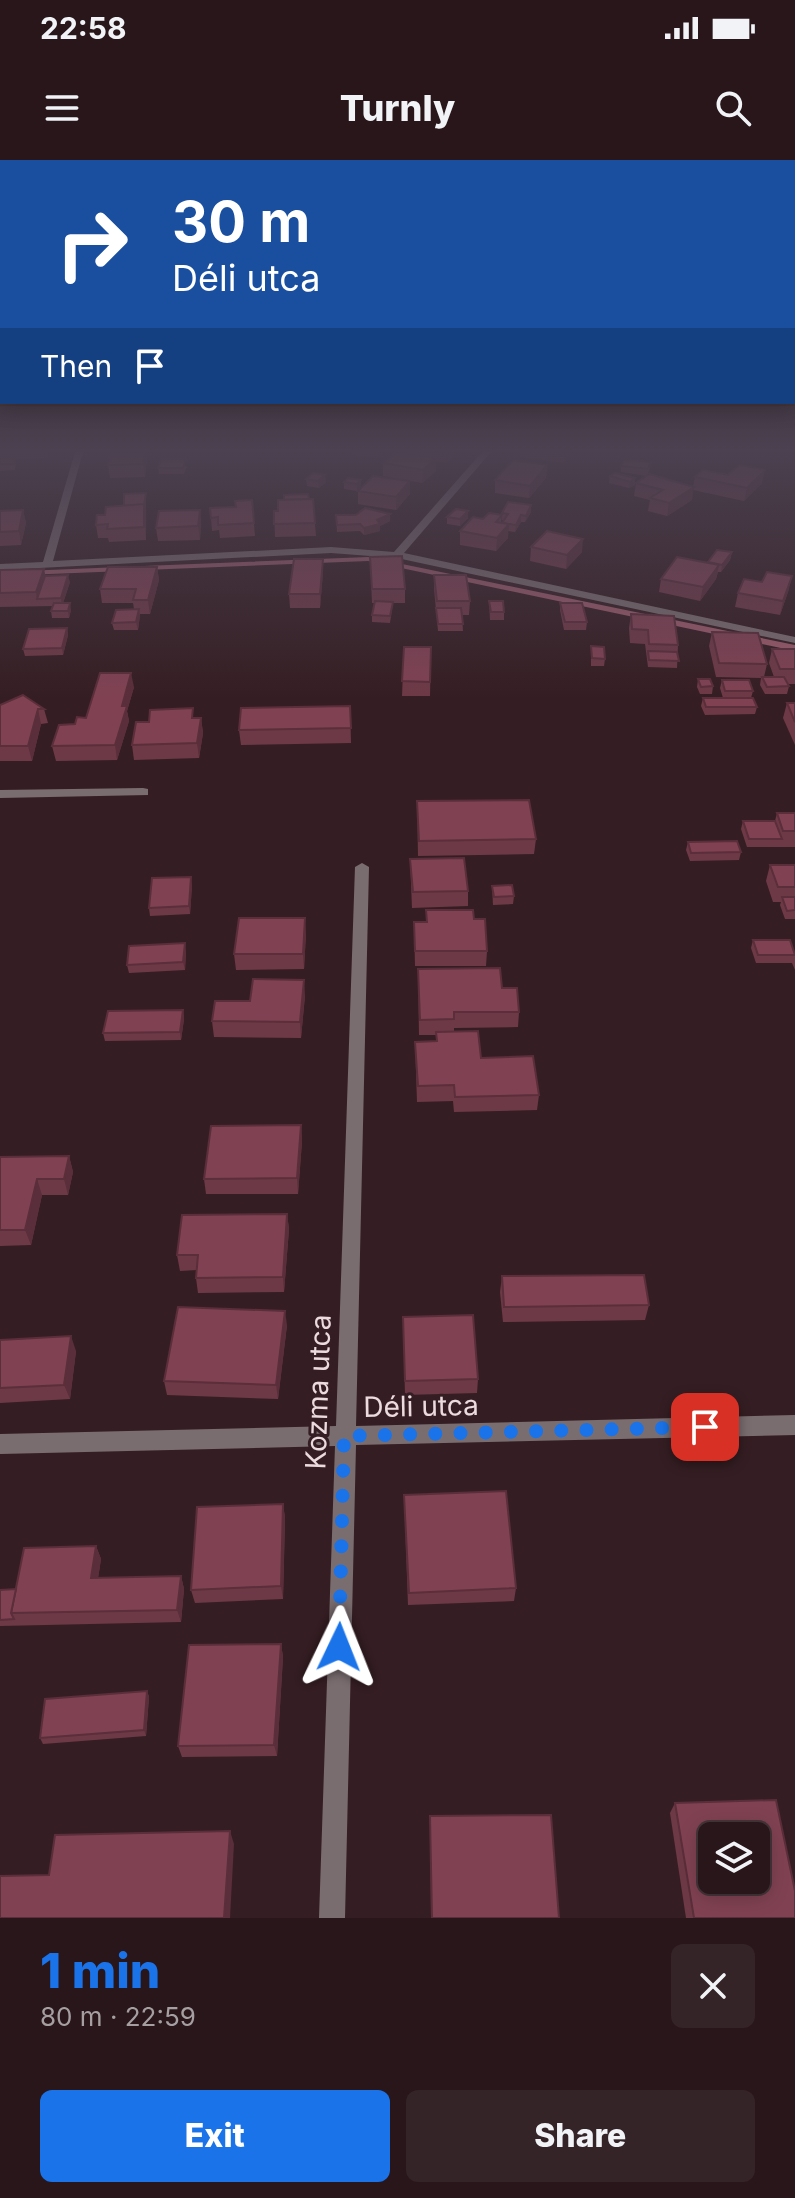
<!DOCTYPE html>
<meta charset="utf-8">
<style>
:root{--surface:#28161a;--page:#342327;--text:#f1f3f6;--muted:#a59fa2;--line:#443539;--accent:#1a73e8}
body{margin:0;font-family:Inter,sans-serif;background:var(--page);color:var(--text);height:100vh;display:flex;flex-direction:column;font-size:30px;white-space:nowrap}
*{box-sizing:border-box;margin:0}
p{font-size:26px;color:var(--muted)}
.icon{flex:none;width:44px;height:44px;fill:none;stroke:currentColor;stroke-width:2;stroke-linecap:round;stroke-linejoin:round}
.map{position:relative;height:1758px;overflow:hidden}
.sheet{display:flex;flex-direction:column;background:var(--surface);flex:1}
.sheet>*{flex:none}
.hud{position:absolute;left:0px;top:0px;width:796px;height:244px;box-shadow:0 4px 20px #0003,0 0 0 2px var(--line);background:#1a4fa0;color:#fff;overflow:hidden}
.buttons{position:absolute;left:698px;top:1662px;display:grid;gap:16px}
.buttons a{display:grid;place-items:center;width:72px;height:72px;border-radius:12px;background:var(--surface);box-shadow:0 4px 20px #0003,0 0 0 2px var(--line);font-size:40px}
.pin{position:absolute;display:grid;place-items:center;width:68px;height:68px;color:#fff;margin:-34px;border-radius:16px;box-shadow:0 4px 12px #0006}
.me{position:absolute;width:88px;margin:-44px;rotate:2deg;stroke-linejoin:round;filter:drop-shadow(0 0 6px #0008)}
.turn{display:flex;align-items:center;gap:28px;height:168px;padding:0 40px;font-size:36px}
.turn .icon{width:104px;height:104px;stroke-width:2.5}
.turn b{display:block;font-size:56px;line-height:68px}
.then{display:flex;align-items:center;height:76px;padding:0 40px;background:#0003;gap:16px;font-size:30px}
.round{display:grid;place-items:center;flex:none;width:84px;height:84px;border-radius:12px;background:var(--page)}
.headline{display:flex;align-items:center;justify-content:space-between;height:136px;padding:0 40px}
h1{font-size:48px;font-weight:800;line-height:60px;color:var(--accent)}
.cta{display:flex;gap:16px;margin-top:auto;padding:16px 40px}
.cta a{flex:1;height:92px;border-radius:12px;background:var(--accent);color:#fff;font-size:32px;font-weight:800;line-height:92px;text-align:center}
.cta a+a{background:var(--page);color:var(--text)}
.status{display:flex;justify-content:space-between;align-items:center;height:56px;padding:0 40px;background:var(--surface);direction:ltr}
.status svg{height:22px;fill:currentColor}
header{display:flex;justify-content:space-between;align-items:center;height:104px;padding:0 40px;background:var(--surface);font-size:36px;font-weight:800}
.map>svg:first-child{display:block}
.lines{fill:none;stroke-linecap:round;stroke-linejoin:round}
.stream{fill:#9b5b6b;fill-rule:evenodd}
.minor{fill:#7a6d70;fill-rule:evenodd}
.wall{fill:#6e3947}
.shaded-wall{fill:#5a2e3a}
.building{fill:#804253;stroke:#5a2e3a;stroke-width:2;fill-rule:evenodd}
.route{stroke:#1a73e8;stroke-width:14;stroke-dasharray:0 25.2}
.labels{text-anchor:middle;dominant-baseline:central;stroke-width:6;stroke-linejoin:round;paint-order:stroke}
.near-street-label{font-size:28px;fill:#ebdbde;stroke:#351e23}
</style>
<div class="status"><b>22:58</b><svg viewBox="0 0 49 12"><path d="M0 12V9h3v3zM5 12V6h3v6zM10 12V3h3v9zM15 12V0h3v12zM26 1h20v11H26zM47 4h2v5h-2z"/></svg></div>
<header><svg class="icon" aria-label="menu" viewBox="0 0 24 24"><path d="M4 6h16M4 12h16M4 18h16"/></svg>Turnly<svg class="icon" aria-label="search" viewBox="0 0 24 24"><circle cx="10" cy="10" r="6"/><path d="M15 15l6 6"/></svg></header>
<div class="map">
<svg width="795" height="1758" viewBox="0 0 795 1758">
<rect width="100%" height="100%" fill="#351e23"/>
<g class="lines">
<!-- stream -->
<g class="stream">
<path d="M368 397 795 485V491L368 401 144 410 140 408 144 406Z"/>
<path d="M121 407H124V411L0 416V412Z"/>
</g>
<!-- minor -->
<g class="minor">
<path d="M75 292H83L53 401 331 387 394 392 482 292H491L404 393 795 477V483L397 398 331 393 0 410V404L43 402Z"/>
<path d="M143 628 148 629V635L0 638V630Z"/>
<path d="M362 703 369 707 356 1266 795 1255V1275L356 1285 345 1758H319L335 1286 0 1294V1274L336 1266 355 707Z"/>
</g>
</g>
<!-- wall -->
<g class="wall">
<path d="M0 292H48L46 298 15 299 16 304 15 310 0 311Z"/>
<path d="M110 292H146L147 299 145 317 110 318 108 305Z"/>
<path d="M352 292H384L377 298 352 295Z"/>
<path d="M388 292H413L411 294H413V292H458L446 303 436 301V311L422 323 383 316V303L395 293Z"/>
<path d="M521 292H571L564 303 520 297Z"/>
<path d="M651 302 650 308 647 316 621 312V306Z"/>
<path d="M547 305 546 318 529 338 495 333V320Z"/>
<path d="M187 306 184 314H159L158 308Z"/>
<path d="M610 316 635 318V325L629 328 609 323Z"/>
<path d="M695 317 762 323 744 341 693 330 692 340 667 356 648 351 650 340 634 336 636 323 693 327Z"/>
<path d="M348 318 361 327 357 331 344 329V322Z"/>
<path d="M306 319 326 322 319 328 307 326Z"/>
<path d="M358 331 410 334 396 350 358 344Z"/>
<path d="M146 333V380L109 382 108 378H98L96 365 105 355Z"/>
<path d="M309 339H313L316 376 275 377 274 351H278Z"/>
<path d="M252 340 255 376 220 378 219 370 212 371 211 358Z"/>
<path d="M23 350 26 363 21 385 0 386V351Z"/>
<path d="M200 350 201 363 200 380 158 381 156 368Z"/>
<path d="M531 352 525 362H521L515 372 508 371V378L496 391 460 385V371L483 359 502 355 501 363H502L504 360H502V353Z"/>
<path d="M390 354V361L380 366V371L364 375 360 371 337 372 336 355Z"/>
<path d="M447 357 468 358 460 366 447 364Z"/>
<path d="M531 387 582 392 566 409 530 401Z"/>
<path d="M732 392 730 400 721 412H718L716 419 700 441 659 432 661 419 708 403Z"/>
<path d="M370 397 405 429V443H393L390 463 372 462V455L375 443H372Z"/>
<path d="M323 399V412L320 448H290L289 434Z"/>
<path d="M157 407 159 420 150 454H140L138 470H114L112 463 134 449 133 443H102L100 429Z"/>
<path d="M0 410 45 416 70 422 63 443 71 450 69 458H52L51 451 53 446 0 447Z"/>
<path d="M434 415 470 441 469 455H462L463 471H438L434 429Z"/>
<path d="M762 422 789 429 780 455 735 447 738 433Z"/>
<path d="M489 441 504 452V460H490Z"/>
<path d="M560 443 587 462 586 470H564L560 450Z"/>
<path d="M631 454 678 485 677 508 648 507 645 484 630 483 629 468Z"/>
<path d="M67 468 68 475 63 495 25 496 23 489Z"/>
<path d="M712 472 767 504 764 517H774L769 503 772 489H795V524H788L789 526 787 534H765L760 525 761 518 716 517 709 486Z"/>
<path d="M591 486 605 499 604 506H591Z"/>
<path d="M404 487H431L430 536H402Z"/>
<path d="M698 519 713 526 712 534H700L697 527Z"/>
<path d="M722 520 753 531 751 538 757 547 755 554 705 555 701 546 703 538H723L720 528Z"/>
<path d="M134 527 127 551 129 561 117 600 56 601 52 586 75 564Z"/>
<path d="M787 543H795V585L783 558Z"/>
<path d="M0 545 44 549 48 563 41 564 32 601H0Z"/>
<path d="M350 546 351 583 241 585 239 570Z"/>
<path d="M194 558H201L203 573 199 598 134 600 132 585Z"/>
<path d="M417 641 536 679 534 694 418 696Z"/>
<path d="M777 653H795V687H747L741 669 743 661H775Z"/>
<path d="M688 682 741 692 739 700 690 701 686 690Z"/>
<path d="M410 699 468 731V746L412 748Z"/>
<path d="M770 705H795V759H785L780 745 781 742H773L766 721Z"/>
<path d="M192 725 190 754 150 756 149 748Z"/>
<path d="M492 726 514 736 513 744 493 745Z"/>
<path d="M426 750 474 759 487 791 486 806H415L414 762H426Z"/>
<path d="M306 773 304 809 236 810 234 794Z"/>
<path d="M753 780 795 795V810L792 803H756L751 788Z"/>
<path d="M186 791 185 810 129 813 127 805Z"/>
<path d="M418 809 502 828 519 852 518 867 454 868V872L481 898 539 935 537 950 454 952 453 941 417 942 415 882 436 881V875H419Z"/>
<path d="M305 835 301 878 214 877 212 861 250 841Z"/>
<path d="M183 850 184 859 181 880 105 881 103 873Z"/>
<path d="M301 965 302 981 298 1034H206L204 1019Z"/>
<path d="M69 996 73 1012 68 1035H42L31 1085 0 1086V997Z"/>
<path d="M287 1054 289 1069 284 1132 198 1133 196 1118 197 1110 180 1111 177 1095Z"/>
<path d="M502 1116 649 1145 645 1160 503 1162 500 1132Z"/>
<path d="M403 1157 478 1219 477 1233 405 1235Z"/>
<path d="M287 1165 278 1239 167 1235 164 1221Z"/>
<path d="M0 1180 76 1191 70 1239 0 1243Z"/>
<path d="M404 1335 516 1428 514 1441 408 1445Z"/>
<path d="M283 1344 285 1358 283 1439 195 1443 191 1430Z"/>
<path d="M96 1386 101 1399 98 1418 181 1416 184 1429 181 1462 0 1466V1430L16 1429Z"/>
<path d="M281 1484 283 1497 277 1596 182 1597 178 1586Z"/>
<path d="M147 1531 149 1537 146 1576 43 1584 40 1578Z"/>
<path d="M675 1643 795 1758H686L670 1653Z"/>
<path d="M430 1656 559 1758H431Z"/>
</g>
<!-- shaded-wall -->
<g class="shaded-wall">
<path d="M145 292H146L147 299 145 317 143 304Z"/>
<path d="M377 292H384L377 298Z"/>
<path d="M451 292H458L446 303V296Z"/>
<path d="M568 292H571L564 303 565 296Z"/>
<path d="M436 298V311L422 323 423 310Z"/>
<path d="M547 305 546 318 529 338 530 326Z"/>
<path d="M765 310 762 323 744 341 747 328Z"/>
<path d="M325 315 326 322 319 328 318 321Z"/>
<path d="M635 318V325L629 328 630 322Z"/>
<path d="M361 320V327L357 331V324Z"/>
<path d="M410 321V334L396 350V337Z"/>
<path d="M694 327 692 340 667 356 669 343Z"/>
<path d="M146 333V380L144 351Z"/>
<path d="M531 345V352L525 362 526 356Z"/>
<path d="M23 350 26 363 21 385 19 371Z"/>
<path d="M200 350 201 363 200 380 198 366Z"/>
<path d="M468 351V358L460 366V359Z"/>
<path d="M390 354V361L380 366V371L364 375V368Z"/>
<path d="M521 355V362L515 372 516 365Z"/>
<path d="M509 364 508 378 496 391 497 378Z"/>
<path d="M583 379 582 392 566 409 567 395Z"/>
<path d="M732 392 730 400 721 412 722 405Z"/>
<path d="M323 399V412L320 448V434Z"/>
<path d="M719 405 716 419 700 441 703 427Z"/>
<path d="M157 407 159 420 150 454 148 440Z"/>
<path d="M44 409 47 423 37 439 36 432Z"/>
<path d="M68 415 70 422 62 446 61 438Z"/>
<path d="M792 416 789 429 780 455 783 441Z"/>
<path d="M70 443 71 450 69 458 68 451Z"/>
<path d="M139 449 140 456 138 470 136 462Z"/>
<path d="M67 468 68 475 63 495 62 488Z"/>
<path d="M131 513 134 527 127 551 129 561 117 600 115 585 122 546Z"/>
<path d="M38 549 41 564 32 601 28 586Z"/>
<path d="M201 558 203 573 199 598 197 583Z"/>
<path d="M191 717 192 725 190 754 189 746Z"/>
<path d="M305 758 306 773 304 809 303 794Z"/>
<path d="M185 783 186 791 185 810 183 802Z"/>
<path d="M304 820 305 835 301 878 300 862Z"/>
<path d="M183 850 184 859 181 880 180 872Z"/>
<path d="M301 965 302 981 298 1034 297 1018Z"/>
<path d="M69 996 73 1012 68 1035 64 1019Z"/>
<path d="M37 1019 42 1035 31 1085 25 1070Z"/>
<path d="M287 1054 289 1069 284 1132 283 1117Z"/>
<path d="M285 1151 287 1165 278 1239 276 1225Z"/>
<path d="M71 1176 76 1191 70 1239 64 1225Z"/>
<path d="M283 1344 285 1358 283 1439 281 1426Z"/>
<path d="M96 1386 101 1399 96 1431 91 1418Z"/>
<path d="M181 1416 184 1429 181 1462 177 1450Z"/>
<path d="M281 1484 283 1497 277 1596 274 1585Z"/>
<path d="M147 1531 149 1537 146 1576 144 1570Z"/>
<path d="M230 1671 234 1684 230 1758H224Z"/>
</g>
<!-- building -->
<g class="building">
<path d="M110 292H145L143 304 108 305Z"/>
<path d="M397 292H400L436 298 423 310 383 303Z"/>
<path d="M418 292H451L446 296Z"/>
<path d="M529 292H568L565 296Z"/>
<path d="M15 297 14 304H0V298Z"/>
<path d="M161 299H186L183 308H158Z"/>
<path d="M625 299 651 302 648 309 621 306Z"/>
<path d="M513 300 547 305 530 326 495 320Z"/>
<path d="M739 305 765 310 747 328 695 317 703 310 728 315Z"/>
<path d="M313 313 325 315 318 321 306 319Z"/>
<path d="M615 313 635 318 630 322 610 316Z"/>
<path d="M649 314 694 327 669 343 650 338 663 330 636 323Z"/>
<path d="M373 316 410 321 396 337 358 331Z"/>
<path d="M348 318 361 320 357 324 344 322Z"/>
<path d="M146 333 144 345 124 346V334Z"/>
<path d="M308 334 309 339 284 340V335Z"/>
<path d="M313 339 315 363 274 364V351H278V340Z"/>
<path d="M252 340 254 363 218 365V357L211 358 210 348 236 347 235 341Z"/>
<path d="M508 342 531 345 526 356 521 355 516 365 502 363 508 354 502 353Z"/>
<path d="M144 344V367L107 369 108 364 96 365 97 355H105L106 347Z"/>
<path d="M365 348 390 354 377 360 380 364 364 368 360 364 337 365 336 355H356Z"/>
<path d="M456 349 468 351 460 359 447 357Z"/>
<path d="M23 350 19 371 0 372V351Z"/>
<path d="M200 350 198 366 156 368 159 351Z"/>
<path d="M489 353 502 355 496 362 509 364 497 378 460 371 473 357 483 359Z"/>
<path d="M547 371 583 379 567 395 531 387Z"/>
<path d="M717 390 732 392 722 405 708 402Z"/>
<path d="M402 396 405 429H372L370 397Z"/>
<path d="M677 397 719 405 703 427 661 419Z"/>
<path d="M294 399H323L320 434H289Z"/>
<path d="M108 407H157L148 440H133L136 429H100Z"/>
<path d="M44 409 36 432 0 433V410Z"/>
<path d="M767 412 792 416 783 441 738 433 744 419 762 422Z"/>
<path d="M68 415 61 438 37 439 45 416Z"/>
<path d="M434 415H466L470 441H437Z"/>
<path d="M375 441 393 442 390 456 372 455Z"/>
<path d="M489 441H503L504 452H491Z"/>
<path d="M54 443H70L68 451H51Z"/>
<path d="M560 443H582L587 462H565Z"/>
<path d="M436 448H461L463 464H438Z"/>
<path d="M139 449 136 462 112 463 116 450Z"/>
<path d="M631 454 674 456 678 485 649 484 648 470 632 469Z"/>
<path d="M67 468 62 488 23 489 29 469Z"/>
<path d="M712 472 758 473 767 504 719 503Z"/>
<path d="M591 486 604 487 605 499 592 498Z"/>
<path d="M404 487H431L430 522 402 521Z"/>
<path d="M772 489H795V509H780Z"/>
<path d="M648 491 677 492 679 501 649 500Z"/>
<path d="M100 513H131L122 546H127L115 585 52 586 59 565 75 564 77 557 86 558Z"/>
<path d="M762 517H784L789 526 767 527Z"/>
<path d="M698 519H710L713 526 701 527Z"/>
<path d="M722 520H749L753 531H725Z"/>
<path d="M23 535 44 549H38L28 586H0V545Z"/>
<path d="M703 538H753L757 547H706Z"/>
<path d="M787 543H795V562Z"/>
<path d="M350 546 351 568 239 570 241 548Z"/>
<path d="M193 548 192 558H201L197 583 132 585 136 562H149L150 550Z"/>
<path d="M529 640 536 679 419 681 417 641Z"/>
<path d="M777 653H795V671H783Z"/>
<path d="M743 661H775L782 679H749Z"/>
<path d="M737 681 741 692 691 693 688 682Z"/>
<path d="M464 698 468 731 413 732 410 699Z"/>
<path d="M770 705H795V727H778Z"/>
<path d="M191 717 189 746 149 748 152 718Z"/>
<path d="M512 725 514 736 494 737 492 726Z"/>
<path d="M782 737H795V750L787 751Z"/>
<path d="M426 750H473L474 759H485L487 791H415L414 762H427Z"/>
<path d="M239 758H305L303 794H234Z"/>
<path d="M753 780H790L795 795H758Z"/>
<path d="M185 783 183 802 127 805 129 786Z"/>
<path d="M500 808 502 828H517L519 852H454V859L420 860 418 809Z"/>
<path d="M253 819 304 820 300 862 212 861 215 841H250Z"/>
<path d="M183 850 180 872 103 873 108 851Z"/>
<path d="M478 871 481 898 533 896 539 935 455 937 454 925 418 926 415 882 437 881 436 872Z"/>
<path d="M301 965 297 1018 204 1019 211 966Z"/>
<path d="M69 996 64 1019H37L25 1070H0V997Z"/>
<path d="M287 1054 283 1117 196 1118 198 1095H177L182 1055Z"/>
<path d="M644 1115 649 1145 504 1147 502 1116Z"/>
<path d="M178 1147 285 1151 276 1225 164 1221Z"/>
<path d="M473 1155 478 1219 405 1221 403 1157Z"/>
<path d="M71 1176 64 1225 0 1228V1180Z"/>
<path d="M506 1331 516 1428 409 1433 404 1335Z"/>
<path d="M283 1344 281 1426 191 1430 197 1347Z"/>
<path d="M96 1386 91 1418 181 1416 177 1450 11 1453 24 1388Z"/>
<path d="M16 1429 11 1453 14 1459 0 1460V1430Z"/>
<path d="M281 1484 274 1585 178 1586 189 1485Z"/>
<path d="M147 1531 144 1570 40 1578 45 1539Z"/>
<path d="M776 1640 795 1731V1758H694L675 1643ZM712 1676H756V1720H712Z"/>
<path d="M551 1655 559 1758H432L430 1656Z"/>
<path d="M230 1671 224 1758H0V1716L49 1715 55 1675Z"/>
</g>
<!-- sky -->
<linearGradient id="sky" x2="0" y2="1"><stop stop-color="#1d1013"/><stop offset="0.54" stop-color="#4b4150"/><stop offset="1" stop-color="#4b4150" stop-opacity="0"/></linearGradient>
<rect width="795" height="538" fill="url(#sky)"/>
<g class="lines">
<!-- route -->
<path class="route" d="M339 1487 344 1276 705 1267"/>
</g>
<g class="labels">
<!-- near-street labels -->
<g class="near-street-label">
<text transform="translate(318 1232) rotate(-88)">Kozma utca</text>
<text transform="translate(421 1246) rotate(-1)">Déli utca</text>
</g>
</g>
</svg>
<div class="buttons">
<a><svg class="icon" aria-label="layers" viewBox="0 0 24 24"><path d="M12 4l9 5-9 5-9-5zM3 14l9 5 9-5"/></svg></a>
</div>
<div class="pin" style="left:705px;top:1267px;background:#d93025"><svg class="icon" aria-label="arrive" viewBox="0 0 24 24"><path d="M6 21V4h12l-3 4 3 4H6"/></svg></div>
<svg class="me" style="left:339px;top:1487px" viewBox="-20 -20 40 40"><path d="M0-17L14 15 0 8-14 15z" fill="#1a73e8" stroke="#fff" stroke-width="4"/></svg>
<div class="hud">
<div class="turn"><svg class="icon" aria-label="right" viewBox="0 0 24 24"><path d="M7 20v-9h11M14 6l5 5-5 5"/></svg><div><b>30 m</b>Déli utca</div></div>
<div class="then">Then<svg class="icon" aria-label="arrive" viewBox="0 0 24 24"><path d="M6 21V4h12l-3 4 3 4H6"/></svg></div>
</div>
</div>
<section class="sheet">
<div class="headline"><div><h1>1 min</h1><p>80 m · 22:59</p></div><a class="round"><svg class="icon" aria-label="close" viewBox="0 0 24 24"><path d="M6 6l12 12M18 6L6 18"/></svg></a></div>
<div class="cta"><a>Exit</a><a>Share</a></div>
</section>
